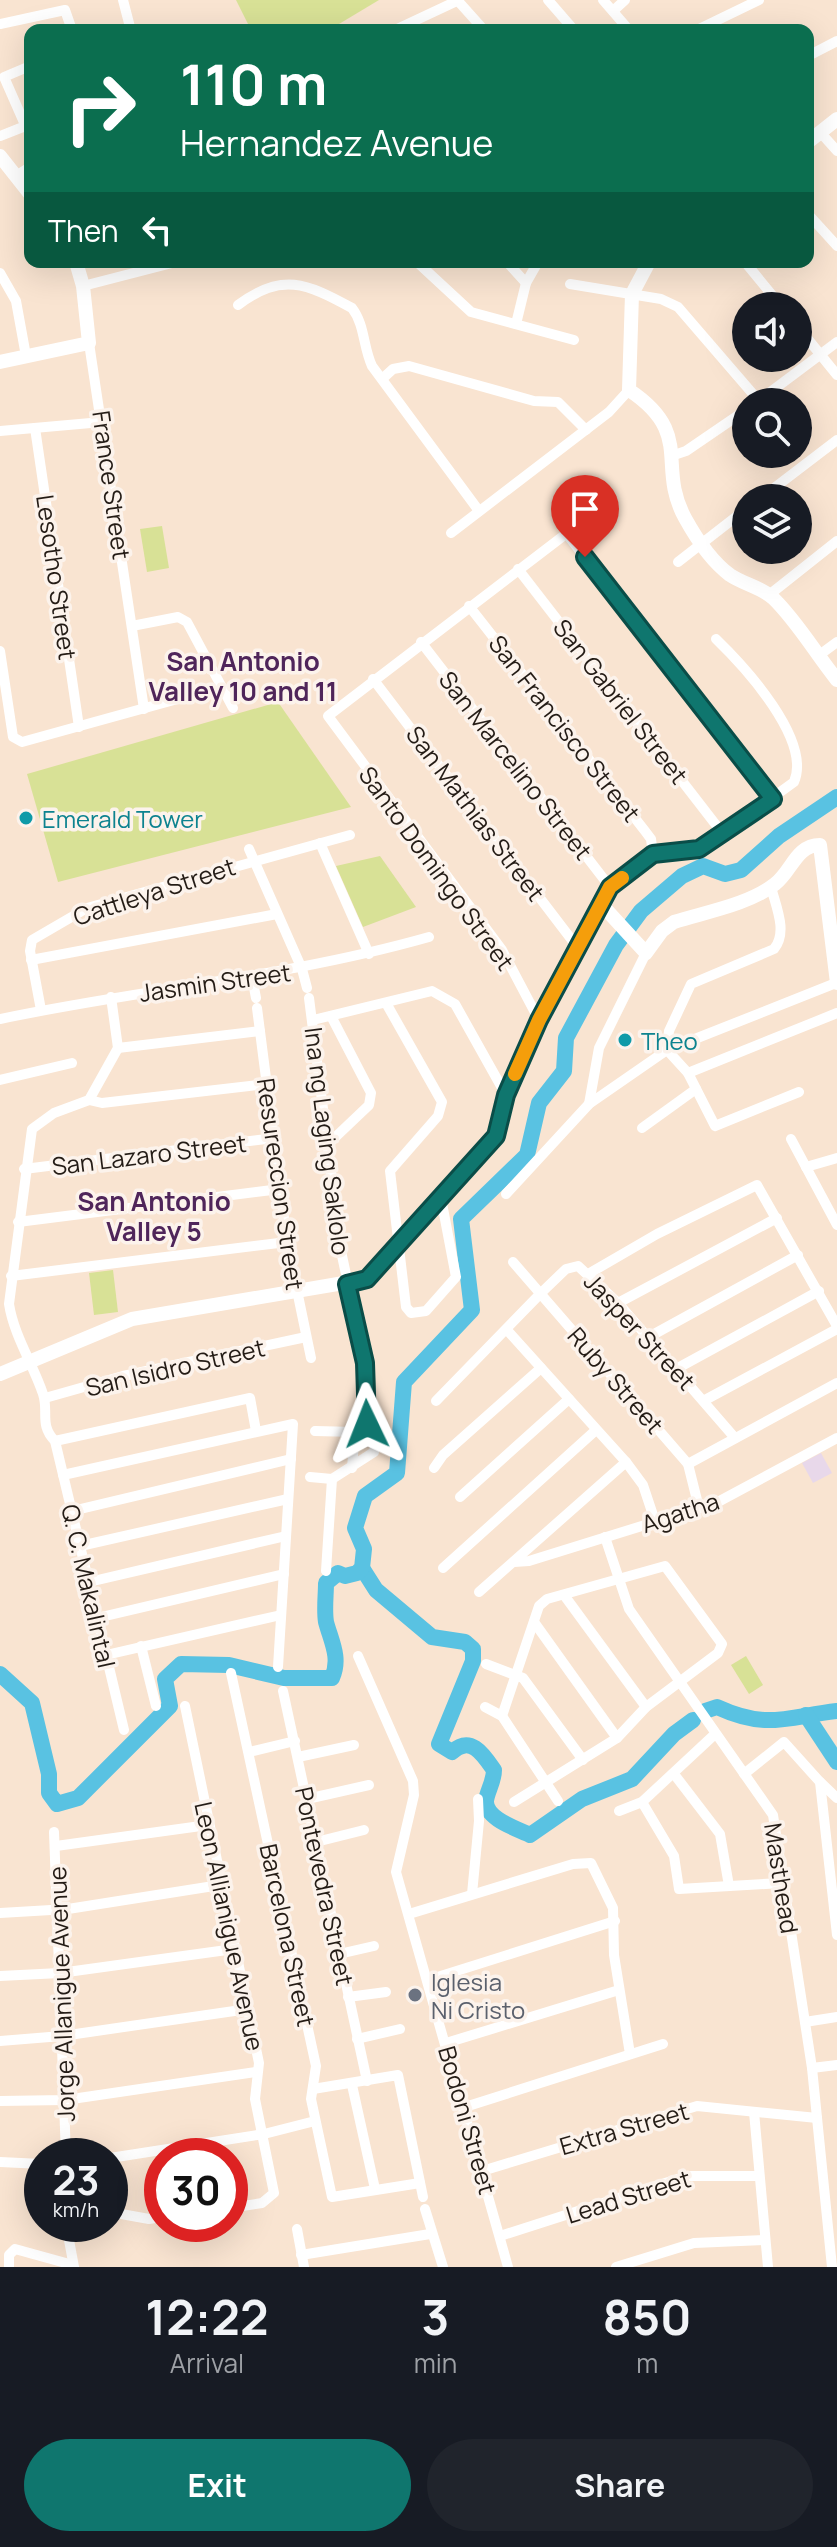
<!DOCTYPE html>
<style>
:root{--surface:#171b24;--page:#20242c;--text:#f1f3f6;--muted:#9ea1a6;--accent:#0f766e}
body{margin:0;font-family:Manrope,sans-serif;background:var(--page);color:var(--text);height:100vh;display:flex;flex-direction:column;font-size:30px;white-space:nowrap}
*{box-sizing:border-box;margin:0}
p{font-size:26px;color:var(--muted)}
.icon{flex:none;width:44px;height:44px;fill:none;stroke:currentColor;stroke-width:2;stroke-linecap:round;stroke-linejoin:round}
.map{position:relative;height:2267px;overflow:hidden}
.side{display:flex;flex-direction:column;background:var(--surface);flex:1}
.side>*{flex:none}
.guide{position:absolute;left:24px;top:24px;width:790px;height:244px;border-radius:16px;box-shadow:0 8px 32px #0002;background:#0b6e4f;color:#fff;overflow:hidden}
.controls{position:absolute;left:732px;top:292px;display:grid;gap:16px}
.controls a{display:grid;place-items:center;width:80px;height:80px;border-radius:50%;background:var(--surface);box-shadow:0 8px 32px #0002;font-size:40px}
.speed{position:absolute;left:24px;top:2138px;display:flex;gap:16px;font-size:40px;font-weight:700;text-align:center}
.speed>*{display:grid;place-content:center;width:104px;height:104px;border-radius:50%;background:var(--surface);box-shadow:0 8px 32px #0002;line-height:1}
.speed small{font-size:20px;font-weight:400}
.speed .limit{border:12px solid #d22;background:#fff;color:#111}
.pin{position:absolute;display:grid;place-items:center;width:68px;height:68px;color:#fff;margin:-82px -34px;border-radius:50% 50% 50% 0;rotate:-45deg;box-shadow:0 0 8px #0007}
.pin .icon{rotate:45deg}
.me{position:absolute;width:88px;margin:-44px;rotate:358deg;stroke-linejoin:round;filter:drop-shadow(0 0 6px #0008)}
.turn{display:flex;align-items:center;gap:28px;height:168px;padding:0 24px;font-size:36px}
.turn .icon{width:104px;height:104px;stroke-width:2.5}
.turn b{display:block;font-size:56px;line-height:68px}
.then{display:flex;align-items:center;height:76px;padding:0 24px;background:#0003;gap:16px;font-size:30px}
.eta{display:flex;justify-content:space-evenly;align-items:center;height:136px;text-align:center}
.eta b{font-size:48px;font-weight:700;line-height:56px}
.action{display:flex;gap:16px;margin-top:auto;padding:16px 24px}
.action a{flex:1;height:92px;border-radius:48px;background:var(--accent);color:#fff;font-size:32px;font-weight:700;line-height:92px;text-align:center}
.action a+a{background:var(--page);color:var(--text)}
.map>svg:first-child{display:block}
.industrial{fill:#e8d8ea}
.green{fill:#d8e196}
.lines{fill:none;stroke-linecap:round;stroke-linejoin:round}
.river{stroke:#59c2e2;stroke-width:16}
.street{stroke:#fff;stroke-width:10}
.secondary{stroke:#fff;stroke-width:14}
.route-casing{stroke:#0a4d48;stroke-width:20}
.route{stroke:#0f766e;stroke-width:14}
.slow{stroke:#f59e0b;stroke-width:14}
.culture-dot{fill:#0f9aa8;stroke:#fcf3ec;stroke-width:3}
.worship-dot{fill:#6b7280;stroke:#fcf3ec;stroke-width:3}
.labels{text-anchor:middle;dominant-baseline:central;stroke-width:7;stroke-linejoin:round;paint-order:stroke}
.street-label{font-size:24px;fill:#241c16;stroke:#fcf3ec}
.culture-label{font-size:24px;fill:#0d838f;stroke:#fcf3ec;text-anchor:start}
.worship-label{font-size:24px;fill:#5b616d;stroke:#fcf3ec;text-anchor:start}
.neighbourhood-label{font-size:26px;font-weight:bold;fill:#4f255a;stroke:#fcf3ec}
</style>
<div class="map">
<svg width="837" height="2267" viewBox="0 0 837 2267">
<rect width="100%" height="100%" fill="#f9e4d1"/>
<!-- industrial -->
<path class="industrial" d="M821 1453 832 1473 813 1483 802 1463Z"/>
<!-- green -->
<g class="green">
<path d="M236 0H379L329 30H251Z"/>
<path d="M162 526 169 568 147 572 140 529Z"/>
<path d="M278 702 351 807 58 882 27 774Z"/>
<path d="M380 856 416 907 363 927 336 866Z"/>
<path d="M113 1270 118 1312 94 1315 89 1273Z"/>
<path d="M746 1656 763 1685 749 1694 731 1665Z"/>
</g>
<g class="lines">
<!-- river -->
<g class="river">
<path d="M362 1568 376 1590 432 1637 465 1642 473 1649V1661L439 1744 452 1752C471 1735 483 1754 494 1770 494 1782 487 1791 486 1801 485 1819 518 1829 530 1835L582 1799 632 1779 674 1734 693 1720"/>
<path d="M0 1674 32 1703 49 1774V1793L57 1804 78 1798 170 1706 165 1679 181 1664 229 1665 284 1678H332C341 1658 331 1641 326 1622 324 1610 326 1595 326 1583L338 1573 345 1576 357 1573 362 1568 364 1549 355 1528 365 1496 397 1473 404 1382 472 1310 461 1219 527 1155 539 1103 564 1071 566 1038 616 945 641 911 682 876 703 866 725 874 741 870 779 836 837 797"/>
<path d="M705 1711 717 1707C767 1730 786 1717 837 1711"/>
<path d="M806 1715 837 1762"/>
</g>
<!-- street -->
<g class="street">
<path d="M123 0 130 27"/>
<path d="M548 0 574 30"/>
<path d="M603 0 629 30"/>
<path d="M458 1 484 30"/>
<path d="M613 11 625 0"/>
<path d="M0 24 65 10 72 30"/>
<path d="M395 30 459 0"/>
<path d="M697 30 759 0"/>
<path d="M808 56 837 41"/>
<path d="M26 127 4 77 30 66"/>
<path d="M820 132 837 151"/>
<path d="M0 136 28 125"/>
<path d="M16 176 30 167"/>
<path d="M808 214 837 246"/>
<path d="M417 262 471 312 574 340"/>
<path d="M507 262 526 283"/>
<path d="M745 262 781 306"/>
<path d="M0 273 16 301 26 356"/>
<path d="M570 284 661 299 678 307 759 401"/>
<path d="M83 286 176 262"/>
<path d="M238 305C282 272 306 283 352 308 365 325 363 347 372 366L479 511"/>
<path d="M516 324 526 283 538 262"/>
<path d="M798 327 837 375"/>
<path d="M89 343 144 709"/>
<path d="M382 379 393 369 409 366 534 401 558 402 586 430"/>
<path d="M757 402 837 342"/>
<path d="M35 428 79 727"/>
<path d="M0 431 102 422"/>
<path d="M674 455 686 451 746 410"/>
<path d="M761 498 837 440"/>
<path d="M451 533 609 412 629 390"/>
<path d="M566 533 773 799"/>
<path d="M678 562 746 509"/>
<path d="M518 569 723 834"/>
<path d="M769 595 837 541"/>
<path d="M469 606 645 831 651 839 653 854"/>
<path d="M132 626 178 617 187 622 233 708"/>
<path d="M421 642 610 887"/>
<path d="M0 651 13 737 22 742 221 687"/>
<path d="M818 656 837 642"/>
<path d="M373 679 578 948"/>
<path d="M320 843 369 954"/>
<path d="M249 849 302 969 307 988"/>
<path d="M771 887C776 907 788 932 774 949L691 984 669 1031 667 1050 688 1073 715 1126 799 1092"/>
<path d="M601 904 610 887 653 854 706 846 794 782C812 740 745 667 716 639"/>
<path d="M31 960 277 914"/>
<path d="M252 977 256 998"/>
<path d="M111 997 118 1048 89 1100 54 1113 32 1129 9 1304C14 1336 33 1364 43 1394 49 1412 39 1425 55 1441L124 1730"/>
<path d="M309 998 341 1251 365 1363 367 1424 376 1441 374 1452 332 1479 326 1571"/>
<path d="M386 1003 442 1102 438 1116 390 1171 406 1307 411 1313 426 1311 456 1277 441 1198"/>
<path d="M257 1008 287 1242 311 1358"/>
<path d="M41 1010 30 951 32 940 87 908 350 835"/>
<path d="M0 1019C143 989 288 977 429 937"/>
<path d="M313 1020 432 991 455 1004 506 1095"/>
<path d="M539 1020 502 950 328 716 609 501"/>
<path d="M118 1048 260 1031"/>
<path d="M688 1073 837 1013"/>
<path d="M0 1080 72 1063"/>
<path d="M89 1100 102 1103 267 1084"/>
<path d="M589 1104 599 1048 646 953"/>
<path d="M642 1128 696 1089"/>
<path d="M791 1139 837 1225"/>
<path d="M329 1143 369 1105 371 1093 331 1016"/>
<path d="M806 1167 837 1158"/>
<path d="M24 1169 274 1138"/>
<path d="M506 1194 589 1104 667 1050 836 983"/>
<path d="M18 1222 280 1189"/>
<path d="M513 1262 688 1464 699 1508"/>
<path d="M588 1274 657 1234 757 1185 837 1326"/>
<path d="M11 1276 287 1242"/>
<path d="M618 1303 777 1218"/>
<path d="M507 1330 626 1462 643 1485 655 1521"/>
<path d="M647 1338 798 1255"/>
<path d="M676 1369 819 1291"/>
<path d="M45 1398 123 1376 306 1337"/>
<path d="M705 1400 837 1329"/>
<path d="M436 1401 541 1293 566 1269 578 1266 618 1303 735 1438"/>
<path d="M315 1431 355 1432 367 1424"/>
<path d="M55 1441 250 1398 256 1431"/>
<path d="M688 1464 837 1383"/>
<path d="M352 1468 355 1432"/>
<path d="M434 1468 443 1455 541 1368"/>
<path d="M63 1475 293 1424 278 1667"/>
<path d="M310 1477 332 1479"/>
<path d="M460 1497 569 1399"/>
<path d="M72 1511 291 1459"/>
<path d="M605 1537 629 1609 773 1815 812 2068 832 2267"/>
<path d="M80 1546 288 1499"/>
<path d="M514 1562 529 1561 716 1503 837 1438"/>
<path d="M443 1568 596 1430"/>
<path d="M89 1582 286 1536"/>
<path d="M479 1592 626 1462"/>
<path d="M564 1595 646 1707"/>
<path d="M97 1618 284 1574"/>
<path d="M534 1622 617 1738"/>
<path d="M141 1646 156 1706"/>
<path d="M106 1655 281 1615"/>
<path d="M358 1656 413 1781 414 1795 396 1872 508 2267"/>
<path d="M486 1664 523 1678 583 1760"/>
<path d="M231 1673 316 2066 311 2099 332 2197 420 2183"/>
<path d="M283 1691 367 2081"/>
<path d="M185 1706 259 2063 255 2099 274 2193 262 2203 230 2208"/>
<path d="M485 1707 502 1716 558 1801"/>
<path d="M502 1716 539 1606 547 1599 665 1566 722 1644 718 1653 646 1707 617 1738 514 1802"/>
<path d="M249 1752 295 1741"/>
<path d="M298 1757 354 1745"/>
<path d="M674 1774 720 1834 729 1886"/>
<path d="M744 1774 784 1742 820 1782 837 1935"/>
<path d="M820 1782 837 1798"/>
<path d="M307 1799 369 1785"/>
<path d="M642 1802 674 1856 679 1889 781 1883"/>
<path d="M619 1811 642 1802 714 1735"/>
<path d="M54 1832 66 2156"/>
<path d="M316 1842 364 1830"/>
<path d="M56 1846 208 1825"/>
<path d="M472 1894 479 1821 478 1799"/>
<path d="M0 1913 68 1909 220 1885"/>
<path d="M409 1914 573 1864 591 1863 613 1908 614 1955 630 2054"/>
<path d="M339 1954 374 1946"/>
<path d="M0 1976 60 1973 234 1949"/>
<path d="M428 1980 615 1921"/>
<path d="M348 1997 386 1992"/>
<path d="M805 2022 837 2017"/>
<path d="M357 2039 400 2029"/>
<path d="M0 2041 62 2036 248 2009"/>
<path d="M446 2043 619 1990"/>
<path d="M812 2068 837 2065"/>
<path d="M352 2085 375 2189"/>
<path d="M313 2089 398 2075 423 2197"/>
<path d="M0 2101 65 2100 256 2072"/>
<path d="M465 2107 663 2044"/>
<path d="M754 2112 768 2267"/>
<path d="M110 2158 264 2134 315 2121"/>
<path d="M0 2162 42 2164"/>
<path d="M482 2171 697 2106 817 2118"/>
<path d="M425 2209 443 2267"/>
<path d="M110 2212 149 2219 162 2217"/>
<path d="M66 2224 74 2267"/>
<path d="M297 2229 304 2267"/>
<path d="M500 2236 687 2176H758"/>
<path d="M301 2255 430 2234"/>
<path d="M9 2267V2255L15 2249 73 2265"/>
<path d="M616 2267 694 2243 765 2240"/>
</g>
<!-- secondary -->
<g class="secondary">
<path d="M808 142 837 119"/>
<path d="M0 156 30 194"/>
<path d="M649 262 632 294 629 390C695 434 656 465 685 518 696 538 711 561 730 575 743 584 761 587 773 598 797 621 816 654 837 680"/>
<path d="M0 362 89 343 83 286 76 262"/>
<path d="M0 1374 132 1319 367 1279 496 1136 506 1095 539 1020 601 904 646 953 662 931 674 922C705 912 748 905 775 884 792 871 796 845 820 845L837 983"/>
</g>
</g>
<g class="lines">
<!-- route casing -->
<g class="route-casing">
<path id="route" d="M367 1424 365 1363 347 1284 367 1279 496 1136 506 1095 539 1020 610 887 653 854 699 849 773 799 585 557"/>
</g>
<!-- route -->
<use href="#route" class="route"/>
<!-- slow -->
<path class="slow" d="M515 1074 539 1020 601 904 610 887 622 878"/>
</g>
<!-- markers -->
<g class="culture-dot">
<circle cx="26" cy="818" r="8"/>
<circle cx="625" cy="1040" r="8"/>
</g>
<circle class="worship-dot" cx="415" cy="1995" r="8"/>
<g class="labels">
<!-- street labels -->
<g class="street-label">
<text transform="translate(112 485) rotate(82)">France Street</text>
<text transform="translate(57 577) rotate(82)">Lesotho Street</text>
<text transform="translate(621 701) rotate(52)">San Gabriel Street</text>
<text transform="translate(565 728) rotate(52)">San Francisco Street</text>
<text transform="translate(516 765) rotate(52)">San Marcelino Street</text>
<text transform="translate(476 813) rotate(53)">San Mathias Street</text>
<text transform="translate(437 868) rotate(54)">Santo Domingo Street</text>
<text transform="translate(154 891) rotate(-18)">Cattleya Street</text>
<text transform="translate(215 982) rotate(-8)">Jasmin Street</text>
<text transform="translate(328 1141) rotate(83)">Ina ng Laging Saklolo</text>
<text transform="translate(149 1154) rotate(-7)">San Lazaro Street</text>
<text transform="translate(281 1184) rotate(82)">Resureccion Street</text>
<text transform="translate(640 1331) rotate(47)">Jasper Street</text>
<text transform="translate(175 1367) rotate(-13)">San Isidro Street</text>
<text transform="translate(616 1380) rotate(49)">Ruby Street</text>
<text transform="translate(680 1512) rotate(-18)">Agatha</text>
<text transform="translate(89 1586) rotate(77)">Q. C. Makalintal</text>
<text transform="translate(782 1878) rotate(81)">Masthead</text>
<text transform="translate(325 1886) rotate(78)">Pontevedra Street</text>
<text transform="translate(230 1926) rotate(78)">Leon Allianigue Avenue</text>
<text transform="translate(288 1935) rotate(78)">Barcelona Street</text>
<text transform="translate(61 1994) rotate(-92)">Jorge Allanigue Avenue</text>
<text transform="translate(468 2120) rotate(74)">Bodoni Street</text>
<text transform="translate(624 2128) rotate(-16)">Extra Street</text>
<text transform="translate(628 2196) rotate(-17)">Lead Street</text>
</g>
<!-- culture labels -->
<g class="culture-label">
<text x="42" y="818">Emerald Tower</text>
<text x="641" y="1040">Theo</text>
</g>
<!-- worship labels -->
<g class="worship-label">
<text x="431" y="1981">Iglesia<tspan x="431" dy="28">Ni Cristo</tspan></text>
</g>
<!-- neighbourhood labels -->
<g class="neighbourhood-label">
<text x="243" y="661">San Antonio<tspan x="243" dy="30">Valley 10 and 11</tspan></text>
<text x="154" y="1201">San Antonio<tspan x="154" dy="30">Valley 5</tspan></text>
</g>
</g>
</svg>
<div class="controls">
<a><svg class="icon" aria-label="sound" viewBox="0 0 24 24"><path d="M4 9h4l5-4v14l-5-4H4zM17 9q2 3 0 6"/></svg></a>
<a><svg class="icon" aria-label="search" viewBox="0 0 24 24"><circle cx="10" cy="10" r="6"/><path d="M15 15l6 6"/></svg></a>
<a><svg class="icon" aria-label="layers" viewBox="0 0 24 24"><path d="M12 4l9 5-9 5-9-5zM3 14l9 5 9-5"/></svg></a>
</div>
<div class="speed"><div>23<small>km/h</small></div><div class="limit">30</div></div>
<div class="pin" style="left:585px;top:557px;background:#d93025"><svg class="icon" aria-label="arrive" viewBox="0 0 24 24"><path d="M6 21V4h12l-3 4 3 4H6"/></svg></div>
<svg class="me" style="left:367px;top:1424px" viewBox="-20 -20 40 40"><path d="M0-17L14 15 0 8-14 15z" fill="#0f766e" stroke="#fff" stroke-width="4"/></svg>
<div class="guide">
<div class="turn"><svg class="icon" aria-label="right" viewBox="0 0 24 24"><path d="M7 20v-9h11M14 6l5 5-5 5"/></svg><div><b>110 m</b>Hernandez Avenue</div></div>
<div class="then">Then<svg class="icon" aria-label="left" viewBox="0 0 24 24"><path d="M17 20v-9H6M10 6l-5 5 5 5"/></svg></div>
</div>
</div>
<section class="side">
<div class="eta">
<div><b>12:22</b><p>Arrival</p></div>
<div><b>3</b><p>min</p></div>
<div><b>850</b><p>m</p></div>
</div>
<div class="action"><a>Exit</a><a>Share</a></div>
</section>
